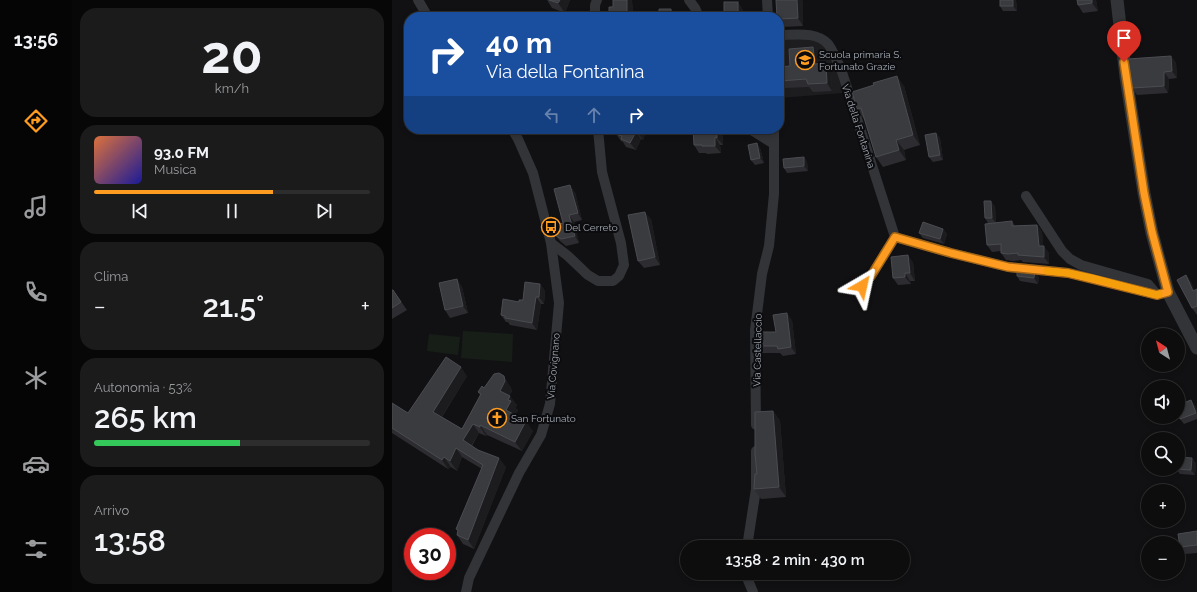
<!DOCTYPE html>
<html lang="it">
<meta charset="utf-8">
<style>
body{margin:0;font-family:Raleway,sans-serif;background:#1b1b1c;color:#f1f3f6;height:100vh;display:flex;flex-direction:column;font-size:15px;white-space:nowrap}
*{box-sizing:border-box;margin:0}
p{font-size:13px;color:#9a9c9e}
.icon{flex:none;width:22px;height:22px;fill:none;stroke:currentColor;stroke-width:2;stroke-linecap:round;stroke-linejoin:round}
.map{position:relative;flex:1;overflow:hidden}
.drawer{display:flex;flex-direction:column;gap:8px;padding:8px;background:#070708;width:320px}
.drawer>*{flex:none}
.guide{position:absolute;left:12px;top:12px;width:380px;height:122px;border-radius:16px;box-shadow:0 2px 6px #0003,0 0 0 1px #2d2d2e;background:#1a4fa0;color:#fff;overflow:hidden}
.needle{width:26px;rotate:324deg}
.fabs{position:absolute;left:749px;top:328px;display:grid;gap:8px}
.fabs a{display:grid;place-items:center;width:44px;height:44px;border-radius:50%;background:#0d0d0e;box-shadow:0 2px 6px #0003,0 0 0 1px #2d2d2e;font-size:20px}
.speed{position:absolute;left:12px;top:528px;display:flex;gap:8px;font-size:20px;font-weight:700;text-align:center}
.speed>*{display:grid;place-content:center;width:52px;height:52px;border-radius:50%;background:#0d0d0e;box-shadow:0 2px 6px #0003,0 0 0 1px #2d2d2e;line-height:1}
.speed .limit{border:6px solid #d22;background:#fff;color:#111}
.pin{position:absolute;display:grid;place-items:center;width:34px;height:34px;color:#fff;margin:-41px -17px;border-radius:50% 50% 50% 0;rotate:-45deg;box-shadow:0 0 4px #0007}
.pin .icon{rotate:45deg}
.me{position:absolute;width:44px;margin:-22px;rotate:36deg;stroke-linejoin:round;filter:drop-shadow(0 0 3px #0008)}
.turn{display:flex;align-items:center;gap:14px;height:84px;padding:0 16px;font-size:18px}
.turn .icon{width:52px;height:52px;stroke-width:2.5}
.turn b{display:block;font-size:28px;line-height:34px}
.lanes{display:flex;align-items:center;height:38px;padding:0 16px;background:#0003;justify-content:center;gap:20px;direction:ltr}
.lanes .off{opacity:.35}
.big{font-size:30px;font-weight:600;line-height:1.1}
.drawer .widget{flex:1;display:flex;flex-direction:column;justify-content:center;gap:6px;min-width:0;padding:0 14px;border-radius:16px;background:#1b1b1c}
.drawer .dial{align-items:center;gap:0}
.dial b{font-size:52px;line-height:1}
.song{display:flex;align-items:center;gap:12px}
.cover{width:48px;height:48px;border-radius:6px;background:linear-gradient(135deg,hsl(20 70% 55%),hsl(240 70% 35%))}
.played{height:4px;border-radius:2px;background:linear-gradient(90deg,#fd9c20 65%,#2d2d2e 65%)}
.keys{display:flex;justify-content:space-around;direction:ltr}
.heat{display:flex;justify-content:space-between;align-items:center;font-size:22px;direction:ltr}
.charge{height:6px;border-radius:3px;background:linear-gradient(90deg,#34c759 53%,#2d2d2e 0)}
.trip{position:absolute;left:288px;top:540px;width:230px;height:40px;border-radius:20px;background:#0d0d0e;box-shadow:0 2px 6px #0003,0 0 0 1px #2d2d2e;font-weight:600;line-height:40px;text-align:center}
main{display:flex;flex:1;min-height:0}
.dock{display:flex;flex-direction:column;width:72px;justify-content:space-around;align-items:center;background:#050506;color:#9a9c9e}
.dock .icon{width:28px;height:28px}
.dock .selected{color:#fd9c20}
.dock b{font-size:18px;color:#f1f3f6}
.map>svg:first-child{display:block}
.built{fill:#1d1d20}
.grass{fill:#171e18}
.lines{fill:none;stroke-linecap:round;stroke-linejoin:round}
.minor{stroke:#323438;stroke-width:10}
.tertiary{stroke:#323438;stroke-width:13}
.wall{fill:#2d2d31}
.shaded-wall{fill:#1c1c1f}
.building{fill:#393b3f;stroke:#4a4c51}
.route-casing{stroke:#a46515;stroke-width:10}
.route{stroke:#fd9c20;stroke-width:7}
.slow{stroke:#f59e0b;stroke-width:7}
.labels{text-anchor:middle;stroke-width:4;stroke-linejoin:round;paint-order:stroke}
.poi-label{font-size:10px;fill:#a2a9b4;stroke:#0c0c0e;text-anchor:start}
.street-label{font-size:10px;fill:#a2a9b4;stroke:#0c0c0e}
</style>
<main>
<nav class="dock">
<b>13:56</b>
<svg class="icon selected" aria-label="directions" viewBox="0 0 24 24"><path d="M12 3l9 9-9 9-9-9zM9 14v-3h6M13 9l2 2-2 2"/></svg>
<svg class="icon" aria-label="music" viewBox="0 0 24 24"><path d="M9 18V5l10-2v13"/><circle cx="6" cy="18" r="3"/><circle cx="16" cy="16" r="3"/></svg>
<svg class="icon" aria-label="phone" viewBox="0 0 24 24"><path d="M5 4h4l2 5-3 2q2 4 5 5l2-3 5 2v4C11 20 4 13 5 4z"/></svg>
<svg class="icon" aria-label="climate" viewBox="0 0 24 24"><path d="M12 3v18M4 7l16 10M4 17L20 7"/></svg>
<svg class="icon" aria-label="car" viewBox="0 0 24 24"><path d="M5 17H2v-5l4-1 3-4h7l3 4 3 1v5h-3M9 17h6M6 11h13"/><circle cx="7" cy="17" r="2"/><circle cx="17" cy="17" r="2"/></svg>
<svg class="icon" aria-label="filters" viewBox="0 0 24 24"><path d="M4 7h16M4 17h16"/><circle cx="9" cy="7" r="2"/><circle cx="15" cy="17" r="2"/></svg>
</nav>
<section class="drawer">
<div class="widget dial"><b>20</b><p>km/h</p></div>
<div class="widget">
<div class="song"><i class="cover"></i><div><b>93.0 FM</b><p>Musica</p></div></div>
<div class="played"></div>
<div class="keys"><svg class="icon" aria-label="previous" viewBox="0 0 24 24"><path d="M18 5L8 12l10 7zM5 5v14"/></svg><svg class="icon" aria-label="pause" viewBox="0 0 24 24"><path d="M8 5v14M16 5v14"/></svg><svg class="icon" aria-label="next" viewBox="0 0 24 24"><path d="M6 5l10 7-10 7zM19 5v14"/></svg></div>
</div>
<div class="widget"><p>Clima</p>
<div class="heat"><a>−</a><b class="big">21.5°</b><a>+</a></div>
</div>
<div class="widget"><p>Autonomia · 53%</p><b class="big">265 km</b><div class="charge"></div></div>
<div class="widget"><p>Arrivo</p><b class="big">13:58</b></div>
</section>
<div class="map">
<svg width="805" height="592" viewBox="0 0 805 592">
<rect width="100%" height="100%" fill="#111113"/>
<path class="built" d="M 415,37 L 427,41 L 436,50 L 444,69 L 451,93 L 387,98 L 387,38 Z"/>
<g class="grass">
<path d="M 71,331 L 121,334 L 120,362 L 69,358 Z"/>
<path d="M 37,334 L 68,337 L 66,355 L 35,351 Z"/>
</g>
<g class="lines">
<g class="minor">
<path d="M 26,0 L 36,17"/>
<path d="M 297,0 L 303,8 L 307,17"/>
<path d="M 375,0 L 376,17"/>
<path d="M 203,17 L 203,5 L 205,0"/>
<path d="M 387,35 C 403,35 424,31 436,44 C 441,50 445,62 449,69 L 503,237 L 479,276 L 470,286"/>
<path d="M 358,129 L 382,144"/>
<path d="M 634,196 L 670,251 L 678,259 L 689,265 L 756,284 L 765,295"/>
<path d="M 503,237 L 559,253 L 616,267 L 677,273 L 700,278 L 765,295 L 776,292"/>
<path d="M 159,243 L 176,256 L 196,275 L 206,281 L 221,281 L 227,276 L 232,265 L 229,243 L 210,172 L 206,129"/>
<path d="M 364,425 L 363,330 L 370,274 L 377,246 L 382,194 L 382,129"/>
<path d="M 355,547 L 364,489 L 364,451"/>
<path d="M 353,573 L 361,592"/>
<path d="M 74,592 L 77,578 L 127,473 L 149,435 L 158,404 L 167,303 L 159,243 L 141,173 L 126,139 L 120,129"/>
</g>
<path class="tertiary" d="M 725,0 L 734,77 L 752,193 L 760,233 L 776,292 L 805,348"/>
</g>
<g class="wall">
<path d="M 155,0 L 178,0 L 173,13 L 160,8 Z"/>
<path d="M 240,0 L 241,17 L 218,17 L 217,16 L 221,7 Z"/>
<path d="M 608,0 L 624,0 L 625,11 L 611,11 L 608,6 Z"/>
<path d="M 704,0 L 706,11 L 691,13 L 686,5 Z"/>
<path d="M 411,1 L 411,26 L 390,27 L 387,23 L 387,17 Z"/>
<path d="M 421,47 L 427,55 L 427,63 L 439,71 L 440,91 L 421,92 L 417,87 L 393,88 L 388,81 L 398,66 Z"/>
<path d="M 779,56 L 784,63 L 785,78 L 777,79 L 776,93 L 745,95 L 740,88 Z"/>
<path d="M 512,86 L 528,145 L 512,150 L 514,160 L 491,167 L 484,157 L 473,119 L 472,119 L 465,109 Z"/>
<path d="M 224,129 L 252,129 L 254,132 L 251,140 L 249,139 L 244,150 L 234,147 L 231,142 L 229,141 L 224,134 Z"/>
<path d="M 330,129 L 331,145 L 328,145 L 329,153 L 315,154 L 314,153 L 307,153 L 302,145 Z"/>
<path d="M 544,133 L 548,138 L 551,160 L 541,162 L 537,157 Z"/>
<path d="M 368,148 L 372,163 L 363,165 L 359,160 Z"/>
<path d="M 412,157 L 415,162 L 416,171 L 395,173 L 392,168 Z"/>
<path d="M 183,192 L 190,220 L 182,222 L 187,243 L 174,246 L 168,241 L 163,235 L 171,223 Z"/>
<path d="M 603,206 L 604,223 L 620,221 L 623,226 L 645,225 L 650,232 L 651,246 L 657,253 L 657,264 L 631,262 L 629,260 L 621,261 L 614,260 L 609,253 L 609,251 L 600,252 L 595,245 L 603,223 L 596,223 L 593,218 Z"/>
<path d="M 259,219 L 268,265 L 252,268 L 246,261 Z"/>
<path d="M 551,229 L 555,234 L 552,244 L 531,238 L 527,233 Z"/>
<path d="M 516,255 L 521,263 L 523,281 L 518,281 L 519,284 L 506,285 L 501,278 Z"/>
<path d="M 794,275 L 799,282 L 802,290 L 805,289 L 805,315 L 800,308 Z"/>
<path d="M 625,276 L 647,277 L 646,284 L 628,281 Z"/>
<path d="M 65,279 L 70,287 L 76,313 L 58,318 L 53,310 Z"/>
<path d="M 148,284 L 153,291 L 152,304 L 149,304 L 145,330 L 118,325 L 116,322 L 114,322 L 109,315 L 127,302 L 131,300 Z"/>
<path d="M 0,290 L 1,290 L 15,310 L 0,319 Z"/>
<path d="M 400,320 L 404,354 L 391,356 L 388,353 L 370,353 L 365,346 Z"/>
<path d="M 75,376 L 50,417 L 70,429 L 88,395 L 86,392 L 92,388 L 118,386 L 120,391 L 117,396 L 125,405 L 123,408 L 126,410 L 123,415 L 141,431 L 130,451 L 95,435 L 94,436 L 87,433 L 80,446 L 114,467 L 82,549 L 71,544 L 65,535 L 66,531 L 64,529 L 90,469 L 70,457 L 65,471 L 59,467 L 56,469 L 0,433 L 0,403 L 16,413 Z"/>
<path d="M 803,405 L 805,410 L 805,419 L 792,424 L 788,419 Z"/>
<path d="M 381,411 L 388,421 L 394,497 L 369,499 L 362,489 L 365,474 Z"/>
<path d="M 804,463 L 803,475 L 788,474 L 784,469 Z"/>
<path d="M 805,531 L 805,553 L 793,554 L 788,547 Z"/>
</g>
<g class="shaded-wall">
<path d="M 168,0 L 178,0 L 173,13 L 166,3 Z"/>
<path d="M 235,0 L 240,0 L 241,17 L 236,17 L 235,16 Z"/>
<path d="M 405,0 L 410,0 L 411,1 L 411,26 L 406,18 Z"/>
<path d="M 621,0 L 624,0 L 625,11 L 621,6 Z"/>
<path d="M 700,0 L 704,0 L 706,11 L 700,3 Z"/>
<path d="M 346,2 L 351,10 L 351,17 L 346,17 Z"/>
<path d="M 279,9 L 284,16 L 279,16 Z"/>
<path d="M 421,47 L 427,55 L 428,71 L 423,64 Z"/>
<path d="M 779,56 L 784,63 L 785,78 L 780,71 Z"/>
<path d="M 434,63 L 439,71 L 440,91 L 435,83 Z"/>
<path d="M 772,72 L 777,79 L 776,93 L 772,86 Z"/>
<path d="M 505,76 L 512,86 L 528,145 L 521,135 Z"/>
<path d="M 247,129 L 252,129 L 254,132 L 251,140 L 245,132 Z"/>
<path d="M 325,129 L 330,129 L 331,145 L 325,138 Z"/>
<path d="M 244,132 L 249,139 L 244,150 L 238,143 Z"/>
<path d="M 544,133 L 548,138 L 551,160 L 548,155 Z"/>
<path d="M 323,137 L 328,145 L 329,153 L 323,146 Z"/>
<path d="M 504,140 L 512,150 L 514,160 L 507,150 Z"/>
<path d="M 365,143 L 368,148 L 372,163 L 368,158 Z"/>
<path d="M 412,157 L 415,162 L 416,171 L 412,166 Z"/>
<path d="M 178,185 L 183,192 L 190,220 L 186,213 Z"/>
<path d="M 599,201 L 603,206 L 604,223 L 600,218 Z"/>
<path d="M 253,212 L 259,219 L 268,265 L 263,257 Z"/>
<path d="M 177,215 L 182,222 L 187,243 L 183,236 Z"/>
<path d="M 645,225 L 650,232 L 652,253 L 647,246 Z"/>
<path d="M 551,229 L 555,234 L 552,244 L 548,239 Z"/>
<path d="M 652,246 L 657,253 L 657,264 L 652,257 Z"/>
<path d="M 516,255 L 521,263 L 523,281 L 518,273 Z"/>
<path d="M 643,271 L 647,277 L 646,284 L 642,278 Z"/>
<path d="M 513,273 L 518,281 L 519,284 L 513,277 Z"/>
<path d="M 794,275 L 799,282 L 805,295 L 801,291 Z"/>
<path d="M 65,279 L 70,287 L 76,313 L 71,306 Z"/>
<path d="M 148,284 L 153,291 L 152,304 L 147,297 Z"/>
<path d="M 144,297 L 149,304 L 145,330 L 140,323 Z"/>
<path d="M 395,313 L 400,320 L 404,354 L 399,347 Z"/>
<path d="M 69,367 L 75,376 L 47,421 L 41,412 Z"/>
<path d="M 112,376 L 118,386 L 120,391 L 115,401 L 108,391 Z"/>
<path d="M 118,396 L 125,405 L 123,408 L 126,410 L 121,420 L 114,410 L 116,400 Z"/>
<path d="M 799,400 L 803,405 L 805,410 L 805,414 Z"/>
<path d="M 381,411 L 388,421 L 394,497 L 387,487 Z"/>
<path d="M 134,421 L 141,431 L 130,451 L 123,442 Z"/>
<path d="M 81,424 L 87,433 L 77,449 L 71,440 Z"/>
<path d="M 88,425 L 95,435 L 94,436 L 88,427 Z"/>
<path d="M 64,448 L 70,457 L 65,471 L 58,461 Z"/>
<path d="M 52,457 L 59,467 L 56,469 L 50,460 Z"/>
<path d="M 107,458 L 114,467 L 82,549 L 76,540 Z"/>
<path d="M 800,458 L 804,463 L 803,475 L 799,470 Z"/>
</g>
<g class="building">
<path d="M 157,0 L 168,0 L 166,3 Z"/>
<path d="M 221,0 L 235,0 L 235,16 L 217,16 L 217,7 L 221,7 Z"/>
<path d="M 384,0 L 405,0 L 406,18 L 387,19 L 387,17 L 385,17 Z"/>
<rect x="608" y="0" width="13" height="6"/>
<path d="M 685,0 L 700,0 L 700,3 L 686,5 Z"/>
<rect x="332" y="2" width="14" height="15"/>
<path d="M 267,9 L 279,9 L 279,16 L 284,16 L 284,17 L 267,17 Z"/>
<path d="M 421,47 L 423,64 L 434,63 L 435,83 L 416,84 L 414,79 L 388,81 L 387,67 L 398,66 L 397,49 Z"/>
<path d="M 779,56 L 780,71 L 772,72 L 772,86 L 740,88 L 736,59 Z"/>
<path d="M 505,76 L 521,135 L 504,140 L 507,150 L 484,157 L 469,108 L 465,109 L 460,92 L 482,85 L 481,83 Z"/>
<path d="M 224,129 L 247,129 L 245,132 L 244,132 L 238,143 L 229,139 L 230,136 L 224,134 Z"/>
<path d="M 301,129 L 325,129 L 325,138 L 323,137 L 323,146 L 310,146 L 310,145 L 302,145 Z"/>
<path d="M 544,133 L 548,155 L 537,157 L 533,135 Z"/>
<path d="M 365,143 L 368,158 L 359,160 L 356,145 Z"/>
<path d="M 412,157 L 412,166 L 392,168 L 391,159 Z"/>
<path d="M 178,185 L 186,213 L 177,215 L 183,236 L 169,239 L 163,235 L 161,226 L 171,223 L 162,189 Z"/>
<path d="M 592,201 L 599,201 L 600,218 L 593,218 Z"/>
<path d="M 253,212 L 263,257 L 246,261 L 236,215 Z"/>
<path d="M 620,221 L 620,226 L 645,225 L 647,246 L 652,246 L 652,257 L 626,255 L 626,253 L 616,254 L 609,253 L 609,244 L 595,245 L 593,224 Z"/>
<path d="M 531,222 L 551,229 L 548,239 L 527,233 Z"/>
<path d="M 516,255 L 518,273 L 513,273 L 513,277 L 501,278 L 499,257 Z"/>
<path d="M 625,270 L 643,271 L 642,278 L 625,276 Z"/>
<path d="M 794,275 L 801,291 L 805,289 L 805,306 L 800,308 L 785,280 Z"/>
<path d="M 65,279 L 71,306 L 53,310 L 47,283 Z"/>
<path d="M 133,282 L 148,284 L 147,297 L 144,297 L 140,323 L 113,318 L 113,316 L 109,315 L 111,299 L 127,302 L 127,300 L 131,300 Z"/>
<path d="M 0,290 L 1,290 L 9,302 L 0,308 Z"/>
<path d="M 395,313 L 399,347 L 386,349 L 385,346 L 365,346 L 365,332 L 384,332 L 381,315 Z"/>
<path d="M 54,357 L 69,367 L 41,412 L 70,429 L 89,394 L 86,392 L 90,386 L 92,388 L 102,374 L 107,373 L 112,376 L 113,381 L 108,391 L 118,396 L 116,400 L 119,401 L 114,410 L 134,421 L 123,442 L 88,425 L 88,427 L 81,424 L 71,440 L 86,450 L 107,458 L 76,540 L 65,535 L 66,530 L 64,529 L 91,465 L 64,448 L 58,461 L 52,457 L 50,460 L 0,428 L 0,403 L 16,413 Z"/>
<path d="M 799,400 L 804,413 L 788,419 L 786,413 L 786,405 Z"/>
<path d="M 381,411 L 387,487 L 362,489 L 363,474 L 365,474 L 363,454 L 363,412 Z"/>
<path d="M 786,457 L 800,458 L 799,470 L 785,469 L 786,469 Z"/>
<path d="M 805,531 L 805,545 L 788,547 L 786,534 Z"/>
</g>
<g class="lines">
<g class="route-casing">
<path id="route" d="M 470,286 L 479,276 L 503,237 L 559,253 L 616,267 L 676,273 L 765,295 L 776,292 L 760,232 L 752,193 L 732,62"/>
</g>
<use href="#route" class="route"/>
<path class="slow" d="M 655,271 L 676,273 L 700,278 L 765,295 L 767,294"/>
</g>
<defs>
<g id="school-ring" transform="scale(1)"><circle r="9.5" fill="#0c0c0e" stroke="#fd9c20" stroke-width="1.5"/><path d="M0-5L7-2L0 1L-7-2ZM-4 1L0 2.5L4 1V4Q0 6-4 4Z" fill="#fd9c20"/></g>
<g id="bus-ring" transform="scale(1)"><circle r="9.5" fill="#0c0c0e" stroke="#fd9c20" stroke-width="1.5"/><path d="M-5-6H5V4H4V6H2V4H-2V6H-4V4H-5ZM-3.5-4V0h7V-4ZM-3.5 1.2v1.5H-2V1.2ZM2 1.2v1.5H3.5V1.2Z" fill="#fd9c20"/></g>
<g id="church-ring" transform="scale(1)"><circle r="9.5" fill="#0c0c0e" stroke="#fd9c20" stroke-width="1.5"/><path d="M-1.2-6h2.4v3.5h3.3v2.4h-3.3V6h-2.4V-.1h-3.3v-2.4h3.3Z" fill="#fd9c20"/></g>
</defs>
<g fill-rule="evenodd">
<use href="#school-ring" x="413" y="60"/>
<use href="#bus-ring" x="159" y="227"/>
<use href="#church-ring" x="105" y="418"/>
</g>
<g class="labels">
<g class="poi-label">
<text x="427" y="58">Scuola primaria S.<tspan x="427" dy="12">Fortunato Grazie</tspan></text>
<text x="173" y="231">Del Cerreto</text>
<text x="119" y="422">San Fortunato</text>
</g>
<g class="street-label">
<text transform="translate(467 126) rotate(72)" y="4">Via della Fontanina</text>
<text transform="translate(365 350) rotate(-89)" y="4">Via Castellaccio</text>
<text transform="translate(161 366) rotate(-85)" y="4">Via Covignano</text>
</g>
</g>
</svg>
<div class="fabs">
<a><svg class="needle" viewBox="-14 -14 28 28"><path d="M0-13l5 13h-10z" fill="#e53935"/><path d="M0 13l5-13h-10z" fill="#9a9c9e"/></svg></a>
<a><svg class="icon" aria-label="sound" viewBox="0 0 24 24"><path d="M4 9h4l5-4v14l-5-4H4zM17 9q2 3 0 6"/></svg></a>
<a><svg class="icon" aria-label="search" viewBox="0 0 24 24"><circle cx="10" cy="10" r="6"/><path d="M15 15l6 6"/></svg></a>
<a>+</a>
<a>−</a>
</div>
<div class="speed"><div class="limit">30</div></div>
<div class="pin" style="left:732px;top:62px;background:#d93025"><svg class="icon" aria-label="arrive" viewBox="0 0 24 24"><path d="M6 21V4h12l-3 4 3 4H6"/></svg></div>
<svg class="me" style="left:470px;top:286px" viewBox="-20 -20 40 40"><path d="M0-17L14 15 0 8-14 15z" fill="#fd9c20" stroke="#fff" stroke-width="4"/></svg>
<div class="trip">13:58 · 2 min · 430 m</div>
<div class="guide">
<div class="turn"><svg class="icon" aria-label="right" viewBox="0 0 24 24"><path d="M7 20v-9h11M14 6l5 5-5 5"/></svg><div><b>40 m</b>Via della Fontanina</div></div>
<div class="lanes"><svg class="icon off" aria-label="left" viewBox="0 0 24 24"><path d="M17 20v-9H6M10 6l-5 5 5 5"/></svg><svg class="icon off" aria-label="ahead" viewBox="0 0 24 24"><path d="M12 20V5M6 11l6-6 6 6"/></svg><svg class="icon" aria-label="right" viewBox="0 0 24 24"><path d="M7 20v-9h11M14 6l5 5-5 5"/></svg></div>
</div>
</div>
</main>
